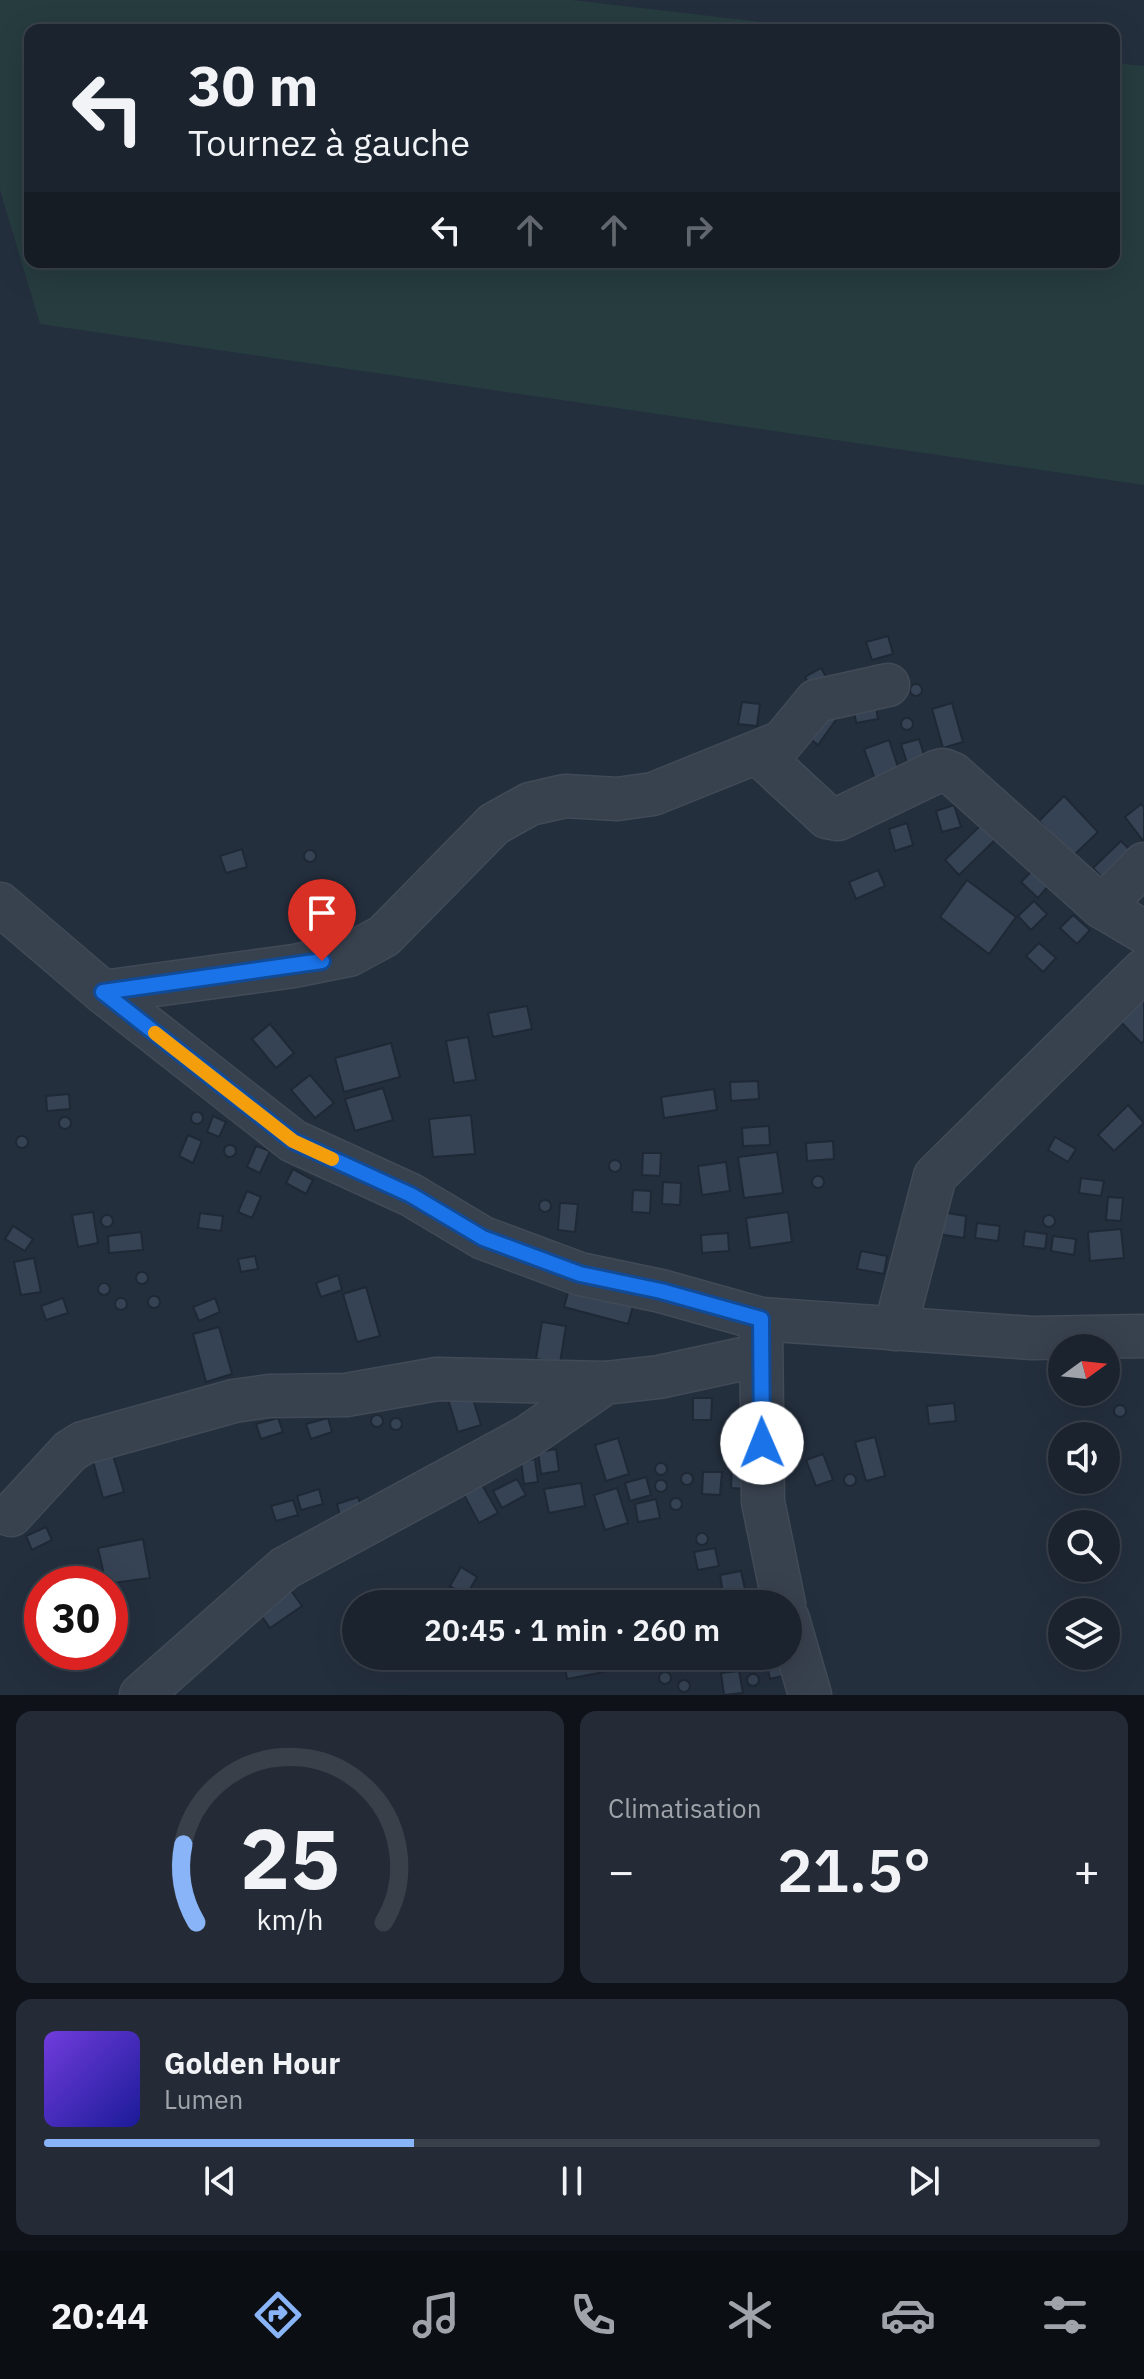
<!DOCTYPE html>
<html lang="fr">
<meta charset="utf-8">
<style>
body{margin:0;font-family:"IBM Plex Sans",sans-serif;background:#242b36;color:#f1f3f6;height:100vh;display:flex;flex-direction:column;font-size:30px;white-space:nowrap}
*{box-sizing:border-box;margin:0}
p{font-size:26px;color:#a0a4aa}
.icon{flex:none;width:44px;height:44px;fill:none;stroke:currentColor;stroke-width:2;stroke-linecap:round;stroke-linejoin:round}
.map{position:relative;height:1695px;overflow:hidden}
.drawer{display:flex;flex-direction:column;gap:16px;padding:16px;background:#0f1319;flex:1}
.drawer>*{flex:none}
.top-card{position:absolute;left:24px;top:24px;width:1096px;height:244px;border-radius:16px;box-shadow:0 8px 32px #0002,0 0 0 2px #39404a;background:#1b232e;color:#f1f3f6;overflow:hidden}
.needle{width:52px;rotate:75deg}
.tools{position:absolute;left:1048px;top:1334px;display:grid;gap:16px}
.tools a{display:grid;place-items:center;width:72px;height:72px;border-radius:50%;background:#1b232e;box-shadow:0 8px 32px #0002,0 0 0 2px #39404a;font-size:40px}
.speed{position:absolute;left:24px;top:1566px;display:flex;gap:16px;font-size:40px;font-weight:700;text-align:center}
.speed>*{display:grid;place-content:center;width:104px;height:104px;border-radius:50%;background:#1b232e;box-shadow:0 8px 32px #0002,0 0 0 2px #39404a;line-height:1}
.speed .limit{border:12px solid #d22;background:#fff;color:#111}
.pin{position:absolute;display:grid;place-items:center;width:68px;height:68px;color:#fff;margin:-82px -34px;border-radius:50% 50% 50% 0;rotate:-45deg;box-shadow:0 0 8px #0007}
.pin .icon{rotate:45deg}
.me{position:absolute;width:88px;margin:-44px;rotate:359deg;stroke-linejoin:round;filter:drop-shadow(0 0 6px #0008)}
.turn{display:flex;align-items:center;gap:28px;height:168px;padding:0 32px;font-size:36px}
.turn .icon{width:104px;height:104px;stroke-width:2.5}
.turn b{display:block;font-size:56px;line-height:68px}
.lanes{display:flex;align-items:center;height:76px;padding:0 32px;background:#0003;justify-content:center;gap:40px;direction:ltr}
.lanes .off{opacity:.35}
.big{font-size:60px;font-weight:600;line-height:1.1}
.drawer .widget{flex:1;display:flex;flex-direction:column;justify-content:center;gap:12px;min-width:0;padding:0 28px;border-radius:16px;background:#242b36}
.drawer .dial{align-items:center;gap:0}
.dial svg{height:208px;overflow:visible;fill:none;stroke:#39404a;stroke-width:7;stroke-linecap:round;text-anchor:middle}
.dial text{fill:#f1f3f6;stroke:none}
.song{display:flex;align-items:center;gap:24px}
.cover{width:96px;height:96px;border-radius:12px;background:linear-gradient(135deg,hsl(260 70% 55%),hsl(240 70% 35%))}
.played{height:8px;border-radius:4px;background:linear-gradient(90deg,#8ab4f8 35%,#39404a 35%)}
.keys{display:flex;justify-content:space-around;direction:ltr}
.heat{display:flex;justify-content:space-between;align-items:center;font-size:44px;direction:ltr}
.drawer .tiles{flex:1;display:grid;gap:16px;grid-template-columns:1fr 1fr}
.widget:last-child{grid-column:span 2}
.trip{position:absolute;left:342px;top:1590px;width:460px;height:80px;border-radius:40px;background:#1b232e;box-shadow:0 8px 32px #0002,0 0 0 2px #39404a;font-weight:600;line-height:80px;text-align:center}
.tabs{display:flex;height:128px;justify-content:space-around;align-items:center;background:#0b0e12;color:#a0a4aa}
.tabs .icon{width:56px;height:56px}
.tabs .current{color:#8ab4f8}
.tabs b{font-size:36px;color:#f1f3f6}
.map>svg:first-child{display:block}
.green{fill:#263c3f}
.building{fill:#364354;stroke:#1f2835;stroke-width:2}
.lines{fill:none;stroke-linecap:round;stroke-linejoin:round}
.minor-casing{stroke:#414a57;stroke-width:45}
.minor{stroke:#38414e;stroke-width:42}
.route-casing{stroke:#114b97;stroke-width:20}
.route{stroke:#1a73e8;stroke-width:14}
.slow{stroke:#f59e0b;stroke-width:14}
</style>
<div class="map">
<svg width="1144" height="1695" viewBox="0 0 1144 1695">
<rect width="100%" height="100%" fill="#242f3e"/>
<path class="green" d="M 0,0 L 572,0 L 830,30 L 30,30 L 30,262 L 1114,262 L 1114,63 L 1144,66 L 1144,485 L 40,324 L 0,190 Z"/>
<g class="building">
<path d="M 888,636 L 893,654 L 872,660 L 866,642 Z"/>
<path d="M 821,668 L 832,687 L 816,696 L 805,677 Z"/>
<circle cx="916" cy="690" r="6"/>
<path d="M 875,701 L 878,719 L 856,723 L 853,704 Z"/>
<path d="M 742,702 L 760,704 L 757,726 L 738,724 Z"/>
<path d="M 952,703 L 963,742 L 943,748 L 932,709 Z"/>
<path d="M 824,706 L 838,717 L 818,745 L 803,733 Z"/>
<circle cx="907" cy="724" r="6"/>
<path d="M 919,739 L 926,761 L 908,766 L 901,744 Z"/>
<path d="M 889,740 L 899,770 L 875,779 L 864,749 Z"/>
<path d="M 1064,796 L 1098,832 L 1073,856 L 1039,821 Z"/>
<path d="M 1141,804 L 1144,807 L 1144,842 L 1125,817 Z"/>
<path d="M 954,805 L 961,827 L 942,832 L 936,811 Z"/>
<path d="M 985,821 L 999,836 L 959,875 L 945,860 Z"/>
<path d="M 907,823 L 913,845 L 895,851 L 889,829 Z"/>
<path d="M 1121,841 L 1136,856 L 1108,884 L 1093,868 Z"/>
<path d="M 242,849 L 247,867 L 226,873 L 220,856 Z"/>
<circle cx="310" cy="856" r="6"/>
<path d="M 1034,869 L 1050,884 L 1038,898 L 1021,882 Z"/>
<path d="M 878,870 L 885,886 L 856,899 L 849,882 Z"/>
<path d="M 967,880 L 1016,917 L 989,954 L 940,917 Z"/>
<path d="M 1034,901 L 1047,914 L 1031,930 L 1018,916 Z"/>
<path d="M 1073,915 L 1090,930 L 1077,944 L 1060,928 Z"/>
<path d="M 1039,943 L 1056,958 L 1043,972 L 1026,956 Z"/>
<path d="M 1144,995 L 1144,1041 L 1141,1043 L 1119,1020 Z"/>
<path d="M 527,1006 L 532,1029 L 493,1037 L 488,1013 Z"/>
<path d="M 270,1024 L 294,1053 L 276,1068 L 252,1039 Z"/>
<path d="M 468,1037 L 476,1080 L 454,1083 L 446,1041 Z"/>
<path d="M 391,1043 L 400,1077 L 344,1092 L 335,1058 Z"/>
<path d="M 310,1075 L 334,1103 L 315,1118 L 291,1090 Z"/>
<path d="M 758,1081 L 759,1099 L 731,1101 L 730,1082 Z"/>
<path d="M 383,1088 L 393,1120 L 355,1131 L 345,1099 Z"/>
<path d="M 714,1089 L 717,1110 L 664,1118 L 661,1097 Z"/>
<path d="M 69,1094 L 70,1109 L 47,1111 L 46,1096 Z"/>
<path d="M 1128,1105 L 1144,1123 L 1114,1151 L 1098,1135 Z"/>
<circle cx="197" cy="1118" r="6"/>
<path d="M 471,1115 L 475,1154 L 433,1157 L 429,1119 Z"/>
<path d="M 213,1116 L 226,1122 L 219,1137 L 207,1132 Z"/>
<circle cx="65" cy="1123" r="6"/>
<path d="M 769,1126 L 770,1145 L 743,1146 L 742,1128 Z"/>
<path d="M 188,1135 L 202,1141 L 193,1163 L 179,1156 Z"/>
<circle cx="22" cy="1142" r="6"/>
<path d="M 1055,1137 L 1076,1149 L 1068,1162 L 1048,1150 Z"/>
<path d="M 833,1141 L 834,1159 L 807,1161 L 806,1143 Z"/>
<circle cx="230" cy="1151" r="6"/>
<path d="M 256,1146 L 270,1151 L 260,1173 L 247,1167 Z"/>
<path d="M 777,1152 L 783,1193 L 744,1198 L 738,1157 Z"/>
<path d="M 643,1153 L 661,1153 L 660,1176 L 642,1175 Z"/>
<circle cx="615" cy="1166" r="6"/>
<path d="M 726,1162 L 730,1191 L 702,1195 L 698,1166 Z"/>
<path d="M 293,1169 L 313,1180 L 306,1194 L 286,1183 Z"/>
<circle cx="818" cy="1182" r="6"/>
<path d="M 1081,1178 L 1104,1181 L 1101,1196 L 1079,1193 Z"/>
<path d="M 663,1182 L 681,1183 L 680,1205 L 662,1204 Z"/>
<path d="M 633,1190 L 651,1191 L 650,1213 L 632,1212 Z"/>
<path d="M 247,1191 L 261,1197 L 252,1218 L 238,1212 Z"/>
<path d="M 1108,1197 L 1123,1198 L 1121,1221 L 1106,1220 Z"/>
<circle cx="545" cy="1206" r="6"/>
<path d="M 560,1203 L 578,1204 L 575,1232 L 558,1230 Z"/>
<path d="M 935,1211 L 966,1216 L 964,1238 L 932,1233 Z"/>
<path d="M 93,1212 L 98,1243 L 78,1247 L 72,1215 Z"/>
<path d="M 788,1212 L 792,1242 L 750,1248 L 746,1218 Z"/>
<path d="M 200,1213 L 223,1216 L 221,1231 L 198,1228 Z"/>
<circle cx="1049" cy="1221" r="6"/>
<circle cx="107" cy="1221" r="6"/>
<path d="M 977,1223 L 1000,1226 L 998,1241 L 975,1238 Z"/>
<path d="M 13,1226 L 33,1239 L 25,1251 L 5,1239 Z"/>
<path d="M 1121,1229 L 1124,1258 L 1090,1261 L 1088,1232 Z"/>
<path d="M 1025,1231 L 1047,1234 L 1045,1249 L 1023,1246 Z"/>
<path d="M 141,1232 L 143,1250 L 109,1253 L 108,1236 Z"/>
<path d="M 728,1233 L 729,1251 L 702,1253 L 701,1235 Z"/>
<path d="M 1053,1236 L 1076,1239 L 1074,1255 L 1051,1251 Z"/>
<path d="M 861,1251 L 887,1256 L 884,1274 L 857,1269 Z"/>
<path d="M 255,1256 L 258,1269 L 241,1272 L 238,1259 Z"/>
<path d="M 34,1258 L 41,1292 L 21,1295 L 14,1262 Z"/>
<circle cx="142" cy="1278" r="6"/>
<path d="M 338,1275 L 342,1290 L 321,1297 L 316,1283 Z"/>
<path d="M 571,1282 L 635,1299 L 628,1324 L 564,1307 Z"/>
<circle cx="104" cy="1289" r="6"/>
<path d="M 366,1287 L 380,1336 L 357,1342 L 343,1294 Z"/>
<circle cx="154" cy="1302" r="6"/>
<path d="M 63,1298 L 68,1313 L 46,1320 L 41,1306 Z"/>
<path d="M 215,1298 L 220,1312 L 199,1321 L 193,1307 Z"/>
<circle cx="121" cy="1304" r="6"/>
<path d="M 542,1322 L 566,1326 L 560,1363 L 536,1359 Z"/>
<path d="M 219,1327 L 232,1374 L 206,1382 L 193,1334 Z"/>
<path d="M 470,1389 L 481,1425 L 458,1432 L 447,1396 Z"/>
<path d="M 693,1398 L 712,1398 L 711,1420 L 693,1420 Z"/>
<path d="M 954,1403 L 956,1421 L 929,1424 L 927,1406 Z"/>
<circle cx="1120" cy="1411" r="6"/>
<circle cx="377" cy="1421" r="6"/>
<path d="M 278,1418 L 283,1432 L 261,1439 L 256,1424 Z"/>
<path d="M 328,1418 L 332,1432 L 311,1439 L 306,1424 Z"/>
<circle cx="396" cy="1424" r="6"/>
<path d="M 729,1434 L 748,1435 L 747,1457 L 728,1456 Z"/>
<path d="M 875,1437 L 885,1476 L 866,1481 L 855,1442 Z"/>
<path d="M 618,1438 L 629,1474 L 606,1481 L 595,1445 Z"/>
<path d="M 556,1449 L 559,1471 L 541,1474 L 538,1452 Z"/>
<path d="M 823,1454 L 833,1480 L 816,1486 L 806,1460 Z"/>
<path d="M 113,1455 L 124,1492 L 103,1498 L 93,1461 Z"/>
<path d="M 535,1459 L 538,1482 L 524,1484 L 521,1462 Z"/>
<circle cx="661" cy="1469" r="6"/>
<path d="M 732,1466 L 750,1467 L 749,1489 L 731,1488 Z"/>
<path d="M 703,1472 L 722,1472 L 720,1495 L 702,1494 Z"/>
<circle cx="687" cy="1479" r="6"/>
<circle cx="850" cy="1480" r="6"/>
<path d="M 646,1477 L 651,1495 L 630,1501 L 625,1483 Z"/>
<path d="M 517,1479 L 526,1495 L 502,1508 L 493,1491 Z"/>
<circle cx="661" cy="1486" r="6"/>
<path d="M 481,1483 L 498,1513 L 479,1523 L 463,1493 Z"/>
<path d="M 581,1483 L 585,1506 L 549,1513 L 544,1489 Z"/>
<path d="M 617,1488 L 628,1523 L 605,1530 L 594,1495 Z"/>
<path d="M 319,1489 L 323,1504 L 301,1510 L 297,1496 Z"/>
<path d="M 358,1497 L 363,1512 L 341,1519 L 337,1504 Z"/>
<circle cx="676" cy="1504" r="6"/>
<path d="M 656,1499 L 660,1518 L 638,1522 L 635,1504 Z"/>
<path d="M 293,1500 L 298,1515 L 276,1521 L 271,1506 Z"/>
<path d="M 46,1527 L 52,1540 L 32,1550 L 26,1536 Z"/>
<circle cx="702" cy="1539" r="6"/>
<path d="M 143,1539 L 150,1578 L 106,1584 L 98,1548 Z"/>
<path d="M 715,1548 L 719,1566 L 698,1570 L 694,1552 Z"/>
<path d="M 461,1567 L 477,1577 L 466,1596 L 450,1586 Z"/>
<path d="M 741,1571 L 745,1589 L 723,1593 L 720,1575 Z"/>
<path d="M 290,1589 L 302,1606 L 270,1628 L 258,1611 Z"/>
<path d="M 711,1589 L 714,1604 L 692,1604 L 690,1593 Z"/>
<path d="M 487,1592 L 503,1600 L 501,1604 L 481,1604 Z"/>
<path d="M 508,1656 L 531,1656 L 528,1664 Z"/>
<path d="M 563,1656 L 601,1656 L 604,1672 L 567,1679 Z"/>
<path d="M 788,1656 L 791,1674 L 770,1679 L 766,1661 Z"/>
<path d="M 739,1671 L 743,1693 L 724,1695 L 721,1673 Z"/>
<circle cx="665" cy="1678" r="6"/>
<circle cx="753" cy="1680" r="6"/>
<circle cx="684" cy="1686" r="6"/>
</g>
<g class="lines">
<g class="minor-casing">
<g id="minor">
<path d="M 758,753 L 827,817 L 838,819 L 936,772 L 943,770 L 953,774 L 1102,907 L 1144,932"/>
<path d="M 0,904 L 103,992 L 293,1141 L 411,1195 L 483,1238 L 580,1274 L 661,1291 L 761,1319 L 1032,1338 L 1144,1336"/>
<path d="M 1102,907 L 1144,864"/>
<path d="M 103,992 L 294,966 L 349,955 L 384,936 L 494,824 L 530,804 L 565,796 L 617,799 L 653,794 L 782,742 L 816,701 L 888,685"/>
<path d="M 761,1328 L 763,1502 L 784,1604"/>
<path d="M 895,1329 L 935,1176 L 1144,970"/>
<path d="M 11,1515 L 70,1451 L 83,1443 L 234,1401 L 269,1396 L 346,1395 L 437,1379 L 605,1383"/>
<path d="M 788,1619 L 810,1695"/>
<path d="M 141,1695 L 285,1568 L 527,1437 L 605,1383 L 659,1377 L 761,1355"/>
</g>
</g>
<use href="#minor" class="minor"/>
</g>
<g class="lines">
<g class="route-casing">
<path id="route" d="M 322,961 L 103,992 L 293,1141 L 411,1195 L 483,1238 L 580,1274 L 661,1291 L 761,1319 L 762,1443"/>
</g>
<use href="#route" class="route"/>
<path class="slow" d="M 155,1033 L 293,1141 L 332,1159"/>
</g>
</svg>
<div class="tools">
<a><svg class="needle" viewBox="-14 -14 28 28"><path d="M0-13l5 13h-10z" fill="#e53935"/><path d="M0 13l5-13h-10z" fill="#a0a4aa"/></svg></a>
<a><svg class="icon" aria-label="sound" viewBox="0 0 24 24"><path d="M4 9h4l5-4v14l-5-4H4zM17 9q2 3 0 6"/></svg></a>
<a><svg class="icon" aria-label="search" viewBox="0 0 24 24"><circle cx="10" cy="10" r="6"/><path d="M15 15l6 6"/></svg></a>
<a><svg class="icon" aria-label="layers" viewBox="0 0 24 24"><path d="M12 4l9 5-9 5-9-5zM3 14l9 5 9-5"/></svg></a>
</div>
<div class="speed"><div class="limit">30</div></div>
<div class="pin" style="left:322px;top:961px;background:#d93025"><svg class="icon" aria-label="arrive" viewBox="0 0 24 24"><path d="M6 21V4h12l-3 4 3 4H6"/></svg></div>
<svg class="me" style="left:762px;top:1443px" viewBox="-20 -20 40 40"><circle r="19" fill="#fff"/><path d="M0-13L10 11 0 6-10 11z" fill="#1a73e8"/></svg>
<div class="trip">20:45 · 1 min · 260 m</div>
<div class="top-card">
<div class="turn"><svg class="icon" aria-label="left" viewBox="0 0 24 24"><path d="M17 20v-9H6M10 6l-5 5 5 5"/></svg><div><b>30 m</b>Tournez à gauche</div></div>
<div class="lanes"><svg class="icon" aria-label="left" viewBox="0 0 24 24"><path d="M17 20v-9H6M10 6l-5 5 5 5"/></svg><svg class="icon off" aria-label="ahead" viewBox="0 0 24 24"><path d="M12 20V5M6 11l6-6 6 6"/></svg><svg class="icon off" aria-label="ahead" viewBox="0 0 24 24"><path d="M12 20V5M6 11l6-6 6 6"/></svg><svg class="icon off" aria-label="right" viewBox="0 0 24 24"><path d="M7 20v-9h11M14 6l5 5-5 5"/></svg></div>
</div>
</div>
<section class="drawer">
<div class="tiles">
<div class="widget dial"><svg viewBox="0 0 100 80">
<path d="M14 69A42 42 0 1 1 86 69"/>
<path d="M14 69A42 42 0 0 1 9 39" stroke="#8ab4f8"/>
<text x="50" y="56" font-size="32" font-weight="700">25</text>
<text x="50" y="72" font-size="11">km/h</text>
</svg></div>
<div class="widget"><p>Climatisation</p>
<div class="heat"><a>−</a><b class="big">21.5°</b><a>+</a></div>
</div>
<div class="widget">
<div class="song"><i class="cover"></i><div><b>Golden Hour</b><p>Lumen</p></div></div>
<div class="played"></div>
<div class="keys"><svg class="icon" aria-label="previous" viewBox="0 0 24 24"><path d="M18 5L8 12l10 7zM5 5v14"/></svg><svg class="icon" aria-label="pause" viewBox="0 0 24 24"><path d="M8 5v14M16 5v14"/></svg><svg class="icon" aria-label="next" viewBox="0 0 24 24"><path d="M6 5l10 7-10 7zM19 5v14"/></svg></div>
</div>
</div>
</section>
<nav class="tabs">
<b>20:44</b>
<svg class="icon current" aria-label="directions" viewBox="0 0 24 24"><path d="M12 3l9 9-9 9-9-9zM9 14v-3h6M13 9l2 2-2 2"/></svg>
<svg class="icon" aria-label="music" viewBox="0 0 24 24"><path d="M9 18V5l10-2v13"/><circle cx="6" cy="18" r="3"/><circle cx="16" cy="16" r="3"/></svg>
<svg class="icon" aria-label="phone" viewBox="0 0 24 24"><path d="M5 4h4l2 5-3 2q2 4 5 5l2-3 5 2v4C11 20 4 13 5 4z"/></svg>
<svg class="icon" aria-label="climate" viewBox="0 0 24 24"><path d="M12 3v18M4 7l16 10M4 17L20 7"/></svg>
<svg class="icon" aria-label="car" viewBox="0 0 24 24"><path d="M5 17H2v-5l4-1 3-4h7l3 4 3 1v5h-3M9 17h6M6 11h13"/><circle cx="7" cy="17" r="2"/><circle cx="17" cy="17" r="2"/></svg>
<svg class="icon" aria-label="filters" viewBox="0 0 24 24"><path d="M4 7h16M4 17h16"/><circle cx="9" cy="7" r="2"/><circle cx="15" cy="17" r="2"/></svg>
</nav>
